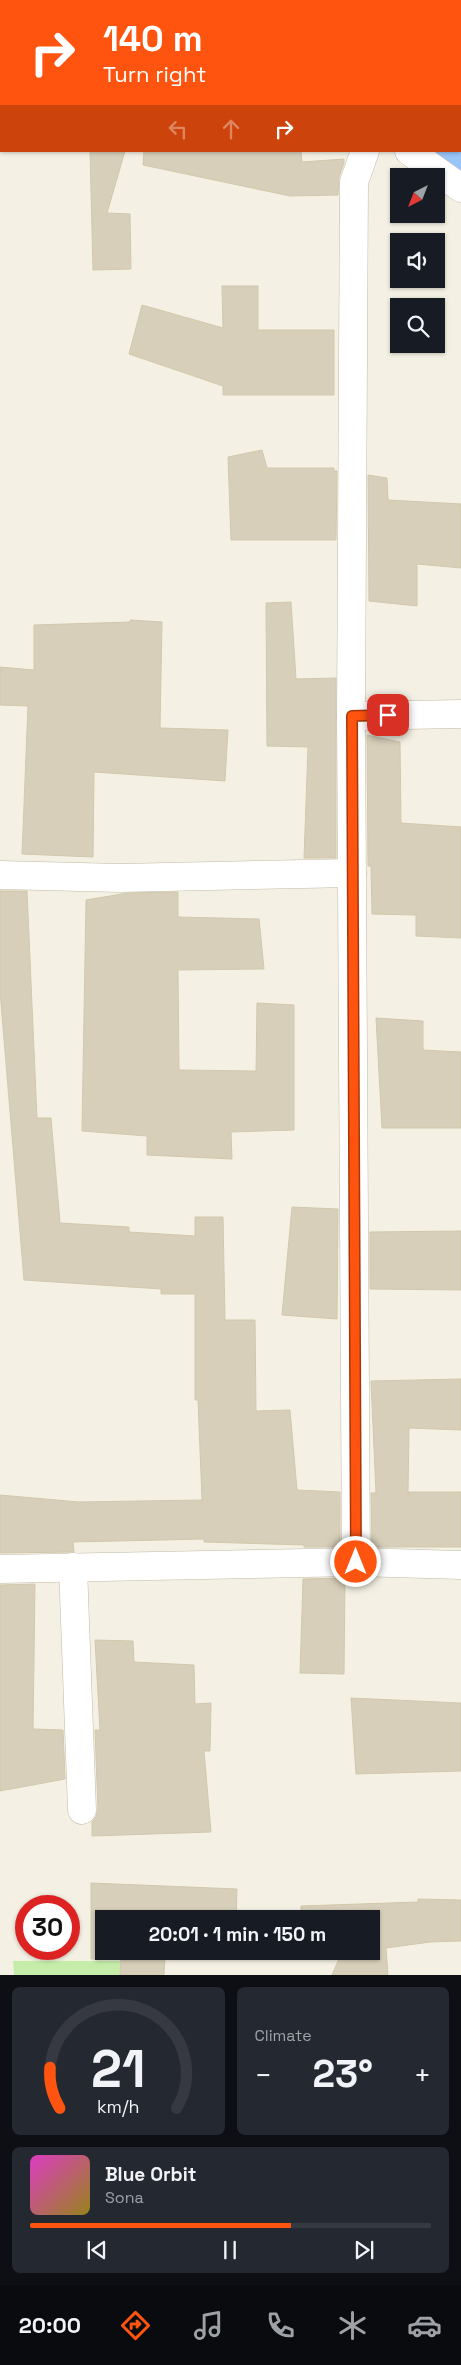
<!DOCTYPE html>
<meta charset="utf-8">
<style>
body{margin:0;font-family:"Space Grotesk",sans-serif;background:#242831;color:#f1f3f6;height:100vh;display:flex;flex-direction:column;font-size:19px;white-space:nowrap}
*{box-sizing:border-box;margin:0}
p{font-size:16px;color:#9ea1a6}
.icon{flex:none;width:28px;height:28px;fill:none;stroke:currentColor;stroke-width:2;stroke-linecap:round;stroke-linejoin:round}
.map{position:relative;height:1975px;overflow:hidden}
.side{display:flex;flex-direction:column;gap:12px;padding:12px;background:#0d0f14;flex:1}
.side>*{flex:none}
.guide{position:absolute;left:0px;top:0px;width:461px;height:152px;box-shadow:0 1px 4px #0004;background:#ff5410;color:#fff;overflow:hidden}
.needle{width:32px;rotate:222deg}
.tools{position:absolute;left:390px;top:168px;display:grid;gap:10px}
.tools a{display:grid;place-items:center;width:55px;height:55px;border-radius:0px;background:#171b24;box-shadow:0 1px 4px #0004;font-size:25px}
.speed{position:absolute;left:15px;top:1895px;display:flex;gap:10px;font-size:25px;font-weight:700;text-align:center}
.speed>*{display:grid;place-content:center;width:65px;height:65px;border-radius:50%;background:#171b24;box-shadow:0 1px 4px #0004;line-height:1}
.speed .limit{border:8px solid #d22;background:#fff;color:#111}
.pin{position:absolute;display:grid;place-items:center;width:42px;height:42px;color:#fff;margin:-21px;border-radius:10px;box-shadow:0 2px 8px #0006}
.me{position:absolute;width:55px;margin:-28px;rotate:0deg;stroke-linejoin:round;filter:drop-shadow(0 0 4px #0008)}
.turn{display:flex;align-items:center;gap:18px;height:105px;padding:0 20px;font-size:22px}
.turn .icon{width:65px;height:65px;stroke-width:2.5}
.turn b{display:block;font-size:35px;line-height:42px}
.lanes{display:flex;align-items:center;height:48px;padding:0 20px;background:#0003;justify-content:center;gap:25px;direction:ltr}
.lanes .off{opacity:.35}
.big{font-size:38px;font-weight:700;line-height:1.1}
.side .card{flex:1;display:flex;flex-direction:column;justify-content:center;gap:8px;min-width:0;padding:0 18px;border-radius:8px;background:#242831}
.side .dial{align-items:center;gap:0}
.dial svg{height:130px;overflow:visible;fill:none;stroke:#363941;stroke-width:7;stroke-linecap:round;text-anchor:middle}
.dial text{fill:#f1f3f6;stroke:none}
.song{display:flex;align-items:center;gap:15px}
.cover{width:60px;height:60px;border-radius:8px;background:linear-gradient(135deg,hsl(310 70% 55%),hsl(50 70% 35%))}
.played{height:5px;border-radius:2px;background:linear-gradient(90deg,#ff5410 65%,#363941 65%)}
.keys{display:flex;justify-content:space-around;direction:ltr}
.heat{display:flex;justify-content:space-between;align-items:center;font-size:28px;direction:ltr}
.side .tiles{flex:1;display:grid;gap:12px;grid-template-columns:1fr 1fr}
.card:last-child{grid-column:span 2}
.trip{position:absolute;left:95px;top:1910px;width:285px;height:50px;border-radius:0px;background:#171b24;box-shadow:0 1px 4px #0004;font-weight:700;line-height:50px;text-align:center}
.dock{display:flex;height:80px;justify-content:space-around;align-items:center;background:#090b0e;color:#9ea1a6}
.dock .icon{width:35px;height:35px}
.dock .selected{color:#ff5410}
.dock b{font-size:22px;color:#f1f3f6}
.map>svg:first-child{display:block}
.green{fill:#c5eda9}
.lines{fill:none;stroke-linecap:round;stroke-linejoin:round}
.river{stroke:#9ac5f7;stroke-width:70}
.building{fill:#d7cfb9;stroke:#d2c8ab}
.minor-casing{stroke:#c0bba6;stroke-width:29}
.minor{stroke:#fff;stroke-width:28}
.route-casing{stroke:#a6370a;stroke-width:12}
.route{stroke:#ff5410;stroke-width:9}
</style>
<div class="map">
<svg width="461" height="1975" viewBox="0 0 461 1975">
<rect width="100%" height="100%" fill="#f4f1e4"/>
<path class="green" d="M 13,1961 L 123,1961 L 125,1975 L 14,1975 Z"/>
<g class="lines">
<g class="river">
<path d="M 239,0 L 241,1"/>
<path d="M 449,151 L 461,160"/>
</g>
</g>
<g class="building">
<path d="M 90,151 L 125,151 L 107,213 L 130,214 L 131,269 L 93,270 Z"/>
<path d="M 144,151 L 301,151 L 302,162 L 344,159 L 344,163 L 339,177 L 338,195 L 290,196 L 143,165 Z"/>
<path d="M 222,286 L 258,286 L 258,330 L 334,330 L 334,395 L 223,395 L 223,386 L 129,354 L 142,305 L 223,328 Z"/>
<path d="M 262,450 L 267,468 L 334,468 L 334,471 L 337,471 L 336,540 L 231,540 L 228,457 Z"/>
<path d="M 368,475 L 387,478 L 388,500 L 461,504 L 461,568 L 417,564 L 417,606 L 369,601 Z"/>
<path d="M 291,602 L 296,679 L 336,678 L 336,858 L 304,858 L 308,747 L 267,746 L 266,603 Z"/>
<path d="M 130,620 L 162,622 L 160,728 L 228,730 L 225,781 L 94,772 L 93,857 L 22,854 L 28,706 L 0,705 L 0,667 L 34,670 L 34,625 L 130,622 Z"/>
<path d="M 367,735 L 400,742 L 401,823 L 461,827 L 461,938 L 416,936 L 416,915 L 372,914 L 371,866 L 368,866 Z"/>
<path d="M 0,891 L 27,891 L 37,1118 L 51,1118 L 60,1223 L 129,1227 L 129,1232 L 195,1236 L 195,1217 L 223,1217 L 225,1320 L 255,1320 L 256,1411 L 290,1410 L 297,1490 L 340,1492 L 340,1547 L 304,1547 L 304,1545 L 204,1542 L 204,1539 L 73,1542 L 74,1552 L 0,1553 L 0,1495 L 79,1502 L 202,1500 L 198,1400 L 195,1400 L 195,1294 L 161,1294 L 161,1289 L 24,1280 L 0,991 Z"/>
<path d="M 178,892 L 178,917 L 259,919 L 264,969 L 178,970 L 179,1070 L 256,1071 L 257,1003 L 294,1005 L 294,1130 L 231,1132 L 232,1159 L 147,1155 L 147,1136 L 82,1131 L 86,900 L 128,893 Z"/>
<path d="M 376,1018 L 423,1021 L 423,1050 L 461,1052 L 461,1128 L 382,1128 Z"/>
<path d="M 292,1207 L 338,1209 L 337,1319 L 282,1315 Z"/>
<path d="M 461,1231 L 461,1290 L 370,1289 L 370,1232 Z"/>
<path d="M 461,1379 L 461,1430 L 409,1428 L 408,1492 L 461,1492 L 461,1547 L 372,1547 L 371,1493 L 376,1493 L 371,1381 Z"/>
<path d="M 345,1578 L 344,1674 L 300,1673 L 303,1579 Z"/>
<path d="M 35,1584 L 33,1729 L 63,1730 L 65,1779 L 0,1791 L 0,1585 Z"/>
<path d="M 95,1640 L 133,1641 L 134,1662 L 194,1665 L 195,1704 L 211,1703 L 210,1751 L 204,1751 L 211,1832 L 92,1836 L 92,1822 L 96,1817 L 98,1809 L 95,1730 L 100,1730 Z"/>
<path d="M 351,1698 L 461,1703 L 461,1771 L 356,1774 Z"/>
<path d="M 91,1883 L 237,1889 L 236,1919 L 104,1919 L 104,1951 L 234,1951 L 165,1958 L 164,1975 L 120,1975 L 121,1959 L 91,1959 Z"/>
<path d="M 418,1899 L 461,1900 L 461,1941 L 430,1942 L 386,1948 L 388,1975 L 332,1975 L 341,1954 L 304,1959 L 303,1951 L 371,1951 L 371,1919 L 301,1919 L 301,1906 L 418,1902 Z"/>
</g>
<g class="lines">
<g class="minor-casing">
<g id="minor">
<path d="M 197,0 L 199,1"/>
<path d="M 407,0 L 408,1"/>
<path d="M 460,36 L 461,37"/>
<path d="M 460,78 L 461,77"/>
<path d="M 409,151 L 461,188"/>
<path d="M 351,716 L 461,714"/>
<path d="M 0,875 L 120,878 L 352,873"/>
<path d="M 356,1562 L 351,716 L 354,182 L 365,151"/>
<path d="M 73,1567 L 82,1810"/>
<path d="M 0,1569 L 356,1562 L 461,1565"/>
</g>
</g>
<use href="#minor" class="minor"/>
</g>
<g class="lines">
<g class="route-casing">
<path id="route" d="M 356,1562 L 352,716 L 388,715"/>
</g>
<use href="#route" class="route"/>
</g>
</svg>
<div class="tools">
<a><svg class="needle" viewBox="-14 -14 28 28"><path d="M0-13l5 13h-10z" fill="#e53935"/><path d="M0 13l5-13h-10z" fill="#9ea1a6"/></svg></a>
<a><svg class="icon" aria-label="sound" viewBox="0 0 24 24"><path d="M4 9h4l5-4v14l-5-4H4zM17 9q2 3 0 6"/></svg></a>
<a><svg class="icon" aria-label="search" viewBox="0 0 24 24"><circle cx="10" cy="10" r="6"/><path d="M15 15l6 6"/></svg></a>
</div>
<div class="speed"><div class="limit">30</div></div>
<div class="pin" style="left:388px;top:715px;background:#d93025"><svg class="icon" aria-label="arrive" viewBox="0 0 24 24"><path d="M6 21V4h12l-3 4 3 4H6"/></svg></div>
<svg class="me" style="left:356px;top:1562px" viewBox="-20 -20 40 40"><circle r="17" fill="#ff5410" stroke="#fff" stroke-width="3"/><path d="M0-11L8 9 0 5-8 9z" fill="#fff"/></svg>
<div class="trip">20:01 · 1 min · 150 m</div>
<div class="guide">
<div class="turn"><svg class="icon" aria-label="right" viewBox="0 0 24 24"><path d="M7 20v-9h11M14 6l5 5-5 5"/></svg><div><b>140 m</b>Turn right</div></div>
<div class="lanes"><svg class="icon off" aria-label="left" viewBox="0 0 24 24"><path d="M17 20v-9H6M10 6l-5 5 5 5"/></svg><svg class="icon off" aria-label="ahead" viewBox="0 0 24 24"><path d="M12 20V5M6 11l6-6 6 6"/></svg><svg class="icon" aria-label="right" viewBox="0 0 24 24"><path d="M7 20v-9h11M14 6l5 5-5 5"/></svg></div>
</div>
</div>
<section class="side">
<div class="tiles">
<div class="card dial"><svg viewBox="0 0 100 80">
<path d="M14 69A42 42 0 1 1 86 69"/>
<path d="M14 69A42 42 0 0 1 8 44" stroke="#ff5410"/>
<text x="50" y="56" font-size="32" font-weight="700">21</text>
<text x="50" y="72" font-size="11">km/h</text>
</svg></div>
<div class="card"><p>Climate</p>
<div class="heat"><a>−</a><b class="big">23°</b><a>+</a></div>
</div>
<div class="card">
<div class="song"><i class="cover"></i><div><b>Blue Orbit</b><p>Sona</p></div></div>
<div class="played"></div>
<div class="keys"><svg class="icon" aria-label="previous" viewBox="0 0 24 24"><path d="M18 5L8 12l10 7zM5 5v14"/></svg><svg class="icon" aria-label="pause" viewBox="0 0 24 24"><path d="M8 5v14M16 5v14"/></svg><svg class="icon" aria-label="next" viewBox="0 0 24 24"><path d="M6 5l10 7-10 7zM19 5v14"/></svg></div>
</div>
</div>
</section>
<nav class="dock">
<b>20:00</b>
<svg class="icon selected" aria-label="directions" viewBox="0 0 24 24"><path d="M12 3l9 9-9 9-9-9zM9 14v-3h6M13 9l2 2-2 2"/></svg>
<svg class="icon" aria-label="music" viewBox="0 0 24 24"><path d="M9 18V5l10-2v13"/><circle cx="6" cy="18" r="3"/><circle cx="16" cy="16" r="3"/></svg>
<svg class="icon" aria-label="phone" viewBox="0 0 24 24"><path d="M5 4h4l2 5-3 2q2 4 5 5l2-3 5 2v4C11 20 4 13 5 4z"/></svg>
<svg class="icon" aria-label="climate" viewBox="0 0 24 24"><path d="M12 3v18M4 7l16 10M4 17L20 7"/></svg>
<svg class="icon" aria-label="car" viewBox="0 0 24 24"><path d="M5 17H2v-5l4-1 3-4h7l3 4 3 1v5h-3M9 17h6M6 11h13"/><circle cx="7" cy="17" r="2"/><circle cx="17" cy="17" r="2"/></svg>
</nav>
